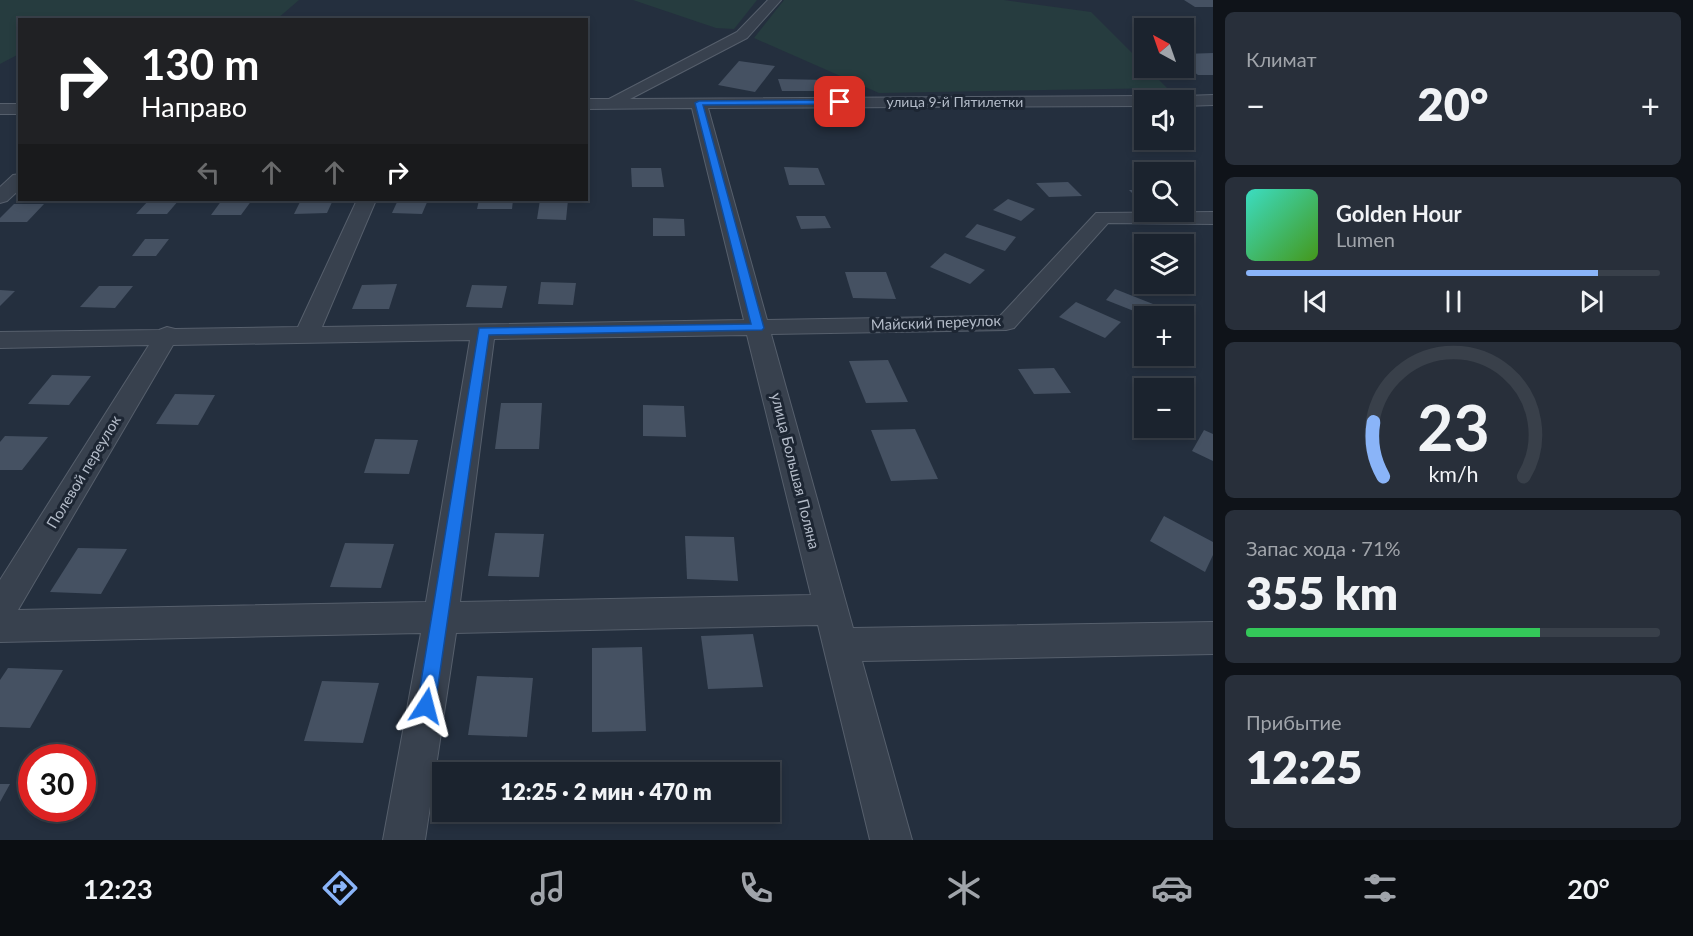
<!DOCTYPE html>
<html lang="ru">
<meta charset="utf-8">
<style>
body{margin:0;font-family:Lato,sans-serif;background:#282f3a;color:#f1f3f6;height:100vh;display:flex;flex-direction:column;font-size:22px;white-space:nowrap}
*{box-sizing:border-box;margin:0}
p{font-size:20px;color:#a0a4aa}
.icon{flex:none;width:33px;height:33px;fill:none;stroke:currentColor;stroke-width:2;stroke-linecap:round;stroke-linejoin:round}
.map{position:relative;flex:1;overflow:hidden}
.panel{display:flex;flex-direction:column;gap:12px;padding:12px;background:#0f1319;width:480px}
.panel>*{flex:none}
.top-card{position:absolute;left:18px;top:18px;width:570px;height:183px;border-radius:0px;box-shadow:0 3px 9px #0003,0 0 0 2px #39404a;background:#202124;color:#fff;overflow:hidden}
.needle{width:39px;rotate:320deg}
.buttons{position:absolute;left:1134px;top:18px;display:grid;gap:12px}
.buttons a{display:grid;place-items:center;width:60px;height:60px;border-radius:0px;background:#1b232e;box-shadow:0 3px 9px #0003,0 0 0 2px #39404a;font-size:30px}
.speed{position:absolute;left:18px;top:744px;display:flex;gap:12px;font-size:30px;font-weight:700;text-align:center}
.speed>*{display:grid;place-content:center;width:78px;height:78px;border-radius:50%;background:#1b232e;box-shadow:0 3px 9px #0003,0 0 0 2px #39404a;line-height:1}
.speed .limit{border:9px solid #d22;background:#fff;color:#111}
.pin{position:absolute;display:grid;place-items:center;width:51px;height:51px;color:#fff;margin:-26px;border-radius:12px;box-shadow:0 3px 9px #0006}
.me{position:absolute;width:66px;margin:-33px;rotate:9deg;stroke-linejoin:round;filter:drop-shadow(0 0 4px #0008)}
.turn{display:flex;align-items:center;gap:21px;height:126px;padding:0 24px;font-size:27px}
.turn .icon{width:78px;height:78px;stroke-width:2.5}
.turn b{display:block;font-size:42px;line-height:51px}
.lanes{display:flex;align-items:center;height:57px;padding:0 24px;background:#0003;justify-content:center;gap:30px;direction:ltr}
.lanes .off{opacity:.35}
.big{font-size:45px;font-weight:800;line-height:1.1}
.panel .tile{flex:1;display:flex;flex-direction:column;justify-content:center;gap:9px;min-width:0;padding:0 21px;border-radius:9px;background:#282f3a}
.panel .dial{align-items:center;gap:0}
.dial svg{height:156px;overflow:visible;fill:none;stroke:#39404a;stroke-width:7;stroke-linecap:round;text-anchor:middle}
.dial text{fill:#f1f3f6;stroke:none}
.song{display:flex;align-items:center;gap:18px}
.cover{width:72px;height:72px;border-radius:9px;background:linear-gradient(135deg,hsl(170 70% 55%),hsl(100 70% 35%))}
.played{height:6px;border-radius:3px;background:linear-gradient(90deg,#8ab4f8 85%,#39404a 85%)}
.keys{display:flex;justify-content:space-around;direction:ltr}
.heat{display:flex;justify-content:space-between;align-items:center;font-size:33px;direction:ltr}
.charge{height:9px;border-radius:4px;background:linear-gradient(90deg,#34c759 71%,#39404a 0)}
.trip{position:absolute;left:432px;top:762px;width:348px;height:60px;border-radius:0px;background:#1b232e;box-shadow:0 3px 9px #0003,0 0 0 2px #39404a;font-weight:800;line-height:60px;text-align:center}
.tabs{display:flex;height:96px;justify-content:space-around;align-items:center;background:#0b0e12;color:#a0a4aa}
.tabs .icon{width:42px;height:42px}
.tabs .selected{color:#8ab4f8}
.tabs b{font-size:27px;color:#f1f3f6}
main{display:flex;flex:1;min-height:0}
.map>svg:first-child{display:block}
.green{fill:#263c3f}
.building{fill:#455162}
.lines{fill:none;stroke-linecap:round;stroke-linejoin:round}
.minor-casing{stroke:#565f6c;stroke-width:2}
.minor{fill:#38414e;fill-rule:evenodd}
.route{fill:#1a73e8;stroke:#114b97;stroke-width:1.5}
.labels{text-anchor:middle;stroke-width:6;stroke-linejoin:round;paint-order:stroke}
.far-street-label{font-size:14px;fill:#b4bcc9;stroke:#1d2633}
.street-label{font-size:15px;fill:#b4bcc9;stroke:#1d2633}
</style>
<main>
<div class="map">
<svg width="1213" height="840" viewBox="0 0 1213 840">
<rect width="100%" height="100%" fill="#242f3e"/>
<g class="green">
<path d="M 0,0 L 299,0 L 277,19 L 20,20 L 19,54 L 0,64 Z"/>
<path d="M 633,0 L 757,0 L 734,29 L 716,28 Z"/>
<path d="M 784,0 L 1004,0 L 1091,12 L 1167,88 L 879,93 L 754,38 Z"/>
</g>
<g class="building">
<path d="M 1184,0 L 1213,0 L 1213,7 L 1195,7 Z"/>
<path d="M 1213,53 L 1213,75 L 1198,75 L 1184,65 L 1184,54 Z"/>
<path d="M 739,61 L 775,66 L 755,92 L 718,85 Z"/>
<path d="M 778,79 L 829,80 L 834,91 L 782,91 Z"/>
<path d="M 784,167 L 818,168 L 825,185 L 789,185 Z"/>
<path d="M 631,168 L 661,168 L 664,187 L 632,187 Z"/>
<path d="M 1068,182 L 1082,196 L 1049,197 L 1036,183 Z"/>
<path d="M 1129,190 L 1144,190 L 1144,205 Z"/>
<path d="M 1008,199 L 1035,209 L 1021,221 L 993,210 Z"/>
<path d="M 149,200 L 179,200 L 167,214 L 136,214 Z"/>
<path d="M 222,200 L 252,200 L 241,215 L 211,215 Z"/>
<path d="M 301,200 L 333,200 L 327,213 L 294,214 Z"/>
<path d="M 398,200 L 428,200 L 422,214 L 392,213 Z"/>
<path d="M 479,200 L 513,200 L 512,209 L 477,209 Z"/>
<path d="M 540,200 L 568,200 L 566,220 L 537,219 Z"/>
<path d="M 14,204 L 44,204 L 27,222 L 0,222 L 0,218 Z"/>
<path d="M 796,216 L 825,216 L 831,228 L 801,229 Z"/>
<path d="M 653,218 L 684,219 L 685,236 L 653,236 Z"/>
<path d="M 977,224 L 1016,237 L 1005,251 L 965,237 Z"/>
<path d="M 145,239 L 169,239 L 156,256 L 132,256 Z"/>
<path d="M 945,253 L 985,270 L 970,284 L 930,267 Z"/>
<path d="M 845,272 L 886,272 L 896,299 L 853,298 Z"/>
<path d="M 541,282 L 576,283 L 573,305 L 538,304 Z"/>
<path d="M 397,284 L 389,309 L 352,309 L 362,285 Z"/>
<path d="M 472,285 L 507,286 L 502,308 L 466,307 Z"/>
<path d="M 99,286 L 133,286 L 115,308 L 80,307 Z"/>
<path d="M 1115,289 L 1153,304 L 1144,315 L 1106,300 Z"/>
<path d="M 0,290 L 15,291 L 0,306 Z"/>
<path d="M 1076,302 L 1121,322 L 1105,338 L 1059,317 Z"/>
<path d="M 888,360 L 908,402 L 866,403 L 849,361 Z"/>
<path d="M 1054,368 L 1071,393 L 1034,394 L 1018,369 Z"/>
<path d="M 52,375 L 91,376 L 69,405 L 28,404 Z"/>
<path d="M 175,394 L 215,395 L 198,425 L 156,424 Z"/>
<path d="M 501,403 L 542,403 L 539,449 L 495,449 Z"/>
<path d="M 643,405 L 684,406 L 686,437 L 643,436 Z"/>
<path d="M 915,429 L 938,479 L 891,481 L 871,430 Z"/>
<path d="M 1204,430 L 1213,434 L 1213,461 L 1192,451 Z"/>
<path d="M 5,436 L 48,437 L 22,470 L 0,470 L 0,442 Z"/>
<path d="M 375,439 L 418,440 L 409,474 L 364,473 Z"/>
<path d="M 1164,516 L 1213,542 L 1213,555 L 1205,572 L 1150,541 Z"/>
<path d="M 495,533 L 544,534 L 539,577 L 488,576 Z"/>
<path d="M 685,536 L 734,537 L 738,581 L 687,579 Z"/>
<path d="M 345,543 L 394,544 L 381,588 L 330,587 Z"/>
<path d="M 78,548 L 127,549 L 101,594 L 50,592 Z"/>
<path d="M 753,634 L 763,687 L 708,689 L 701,636 Z"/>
<path d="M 642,647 L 646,731 L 592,732 L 592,648 Z"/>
<path d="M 8,668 L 63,670 L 30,728 L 0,727 L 0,680 Z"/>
<path d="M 477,676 L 533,678 L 527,737 L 468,735 Z"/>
<path d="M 322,681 L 379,683 L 363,743 L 304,741 Z"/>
<path d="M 0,784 L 10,784 L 0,802 Z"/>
</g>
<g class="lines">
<g class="minor-casing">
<g id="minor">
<path d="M 768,0 L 781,0 L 747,38 L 630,99 L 1144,96 L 1151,100 L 1144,100 L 1144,106 L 708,108 L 767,320 L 1000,316 L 1096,213 L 1213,212 L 1213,224 L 1108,223 L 1014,328 L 1006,330 L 771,334 L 853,628 L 1213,622 L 1213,654 L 862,661 L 912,840 L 870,840 L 818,625 L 456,633 L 425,840 L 383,840 L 421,633 L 0,642 L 0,580 L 149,345 L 0,348 L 0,332 L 159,330 L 167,327 L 175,329 L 298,327 L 357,200 L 376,200 L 322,327 L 744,320 L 692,108 L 586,109 L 586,99 L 609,99 L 737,32 ZM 747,335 L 811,595 L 460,602 L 494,339 ZM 470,340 L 426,602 L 18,610 L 173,345 Z"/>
<path d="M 1213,95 L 1213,105 L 1184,106 L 1184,100 L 1177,100 L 1184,96 Z"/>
<rect x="0" y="104" width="20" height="10"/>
<path d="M 20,174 L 20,189 L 7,201 L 0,203 L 0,187 L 13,175 Z"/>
</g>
</g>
<use href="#minor" class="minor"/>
</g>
<path class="route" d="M 840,100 L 842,101 L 842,104 L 703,105 L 764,328 L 762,330 L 489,335 L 435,706 L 433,713 L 426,715 L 419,713 L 417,706 L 479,328 L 751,324 L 695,103 L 699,101 Z"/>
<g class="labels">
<g class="far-street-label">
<text x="955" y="107">улица 9-й Пятилетки</text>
</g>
<g class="street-label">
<text transform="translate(936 323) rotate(-2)" y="5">Майский переулок</text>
<text transform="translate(795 471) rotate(76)" y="5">улица Большая Поляна</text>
<text transform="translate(84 472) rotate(-59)" y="5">Полевой переулок</text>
</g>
</g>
</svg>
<div class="buttons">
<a><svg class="needle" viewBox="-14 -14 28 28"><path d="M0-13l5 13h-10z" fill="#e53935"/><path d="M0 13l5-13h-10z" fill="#a0a4aa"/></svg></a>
<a><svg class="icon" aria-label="sound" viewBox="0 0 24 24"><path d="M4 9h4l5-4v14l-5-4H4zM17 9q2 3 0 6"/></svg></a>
<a><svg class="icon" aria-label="search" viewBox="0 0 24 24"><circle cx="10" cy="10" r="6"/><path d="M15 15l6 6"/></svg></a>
<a><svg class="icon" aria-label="layers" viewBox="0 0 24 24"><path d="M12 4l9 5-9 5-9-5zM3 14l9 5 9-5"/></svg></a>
<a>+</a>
<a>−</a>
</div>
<div class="speed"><div class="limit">30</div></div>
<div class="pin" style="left:840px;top:102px;background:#d93025"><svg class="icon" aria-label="arrive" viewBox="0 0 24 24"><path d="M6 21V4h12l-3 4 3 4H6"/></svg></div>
<svg class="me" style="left:426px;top:706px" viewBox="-20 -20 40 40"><path d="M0-17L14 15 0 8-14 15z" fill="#1a73e8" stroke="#fff" stroke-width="4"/></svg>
<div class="trip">12:25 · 2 мин · 470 m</div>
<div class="top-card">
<div class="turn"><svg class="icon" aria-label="right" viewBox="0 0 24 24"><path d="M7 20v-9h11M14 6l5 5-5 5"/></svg><div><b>130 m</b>Направо</div></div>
<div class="lanes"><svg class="icon off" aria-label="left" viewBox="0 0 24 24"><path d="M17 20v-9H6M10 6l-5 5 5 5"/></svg><svg class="icon off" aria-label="ahead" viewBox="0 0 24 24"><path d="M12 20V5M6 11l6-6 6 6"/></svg><svg class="icon off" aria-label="ahead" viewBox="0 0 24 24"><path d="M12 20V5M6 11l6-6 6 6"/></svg><svg class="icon" aria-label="right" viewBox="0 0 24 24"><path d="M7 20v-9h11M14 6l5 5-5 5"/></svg></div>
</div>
</div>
<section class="panel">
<div class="tile"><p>Климат</p>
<div class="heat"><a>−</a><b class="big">20°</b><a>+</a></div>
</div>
<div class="tile">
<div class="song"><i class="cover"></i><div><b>Golden Hour</b><p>Lumen</p></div></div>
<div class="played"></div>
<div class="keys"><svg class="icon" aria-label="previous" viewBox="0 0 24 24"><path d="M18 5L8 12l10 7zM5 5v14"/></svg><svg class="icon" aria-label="pause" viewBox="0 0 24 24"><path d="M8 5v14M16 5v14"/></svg><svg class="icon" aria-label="next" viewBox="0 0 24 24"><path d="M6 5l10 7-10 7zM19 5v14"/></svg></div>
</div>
<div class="tile dial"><svg viewBox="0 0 100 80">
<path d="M14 69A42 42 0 1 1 86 69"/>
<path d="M14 69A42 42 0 0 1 9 41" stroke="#8ab4f8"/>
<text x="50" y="56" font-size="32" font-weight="700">23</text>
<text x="50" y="72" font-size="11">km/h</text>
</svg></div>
<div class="tile"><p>Запас хода · 71%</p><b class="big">355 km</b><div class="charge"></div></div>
<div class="tile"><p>Прибытие</p><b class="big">12:25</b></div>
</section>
</main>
<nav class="tabs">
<b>12:23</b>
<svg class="icon selected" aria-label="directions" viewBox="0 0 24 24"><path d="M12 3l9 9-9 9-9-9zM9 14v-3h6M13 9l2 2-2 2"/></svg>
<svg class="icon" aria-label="music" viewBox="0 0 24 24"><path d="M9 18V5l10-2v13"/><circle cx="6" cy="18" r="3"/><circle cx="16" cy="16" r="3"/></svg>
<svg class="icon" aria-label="phone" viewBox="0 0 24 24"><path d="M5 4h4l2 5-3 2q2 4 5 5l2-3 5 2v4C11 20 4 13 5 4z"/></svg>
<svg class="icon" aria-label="climate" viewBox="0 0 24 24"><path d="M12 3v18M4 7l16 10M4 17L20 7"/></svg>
<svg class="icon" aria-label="car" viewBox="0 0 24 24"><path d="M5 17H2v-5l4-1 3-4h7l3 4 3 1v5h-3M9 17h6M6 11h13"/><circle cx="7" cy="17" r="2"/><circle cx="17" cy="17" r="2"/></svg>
<svg class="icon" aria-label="filters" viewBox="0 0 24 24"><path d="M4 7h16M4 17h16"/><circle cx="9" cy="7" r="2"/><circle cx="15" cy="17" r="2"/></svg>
<b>20°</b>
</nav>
